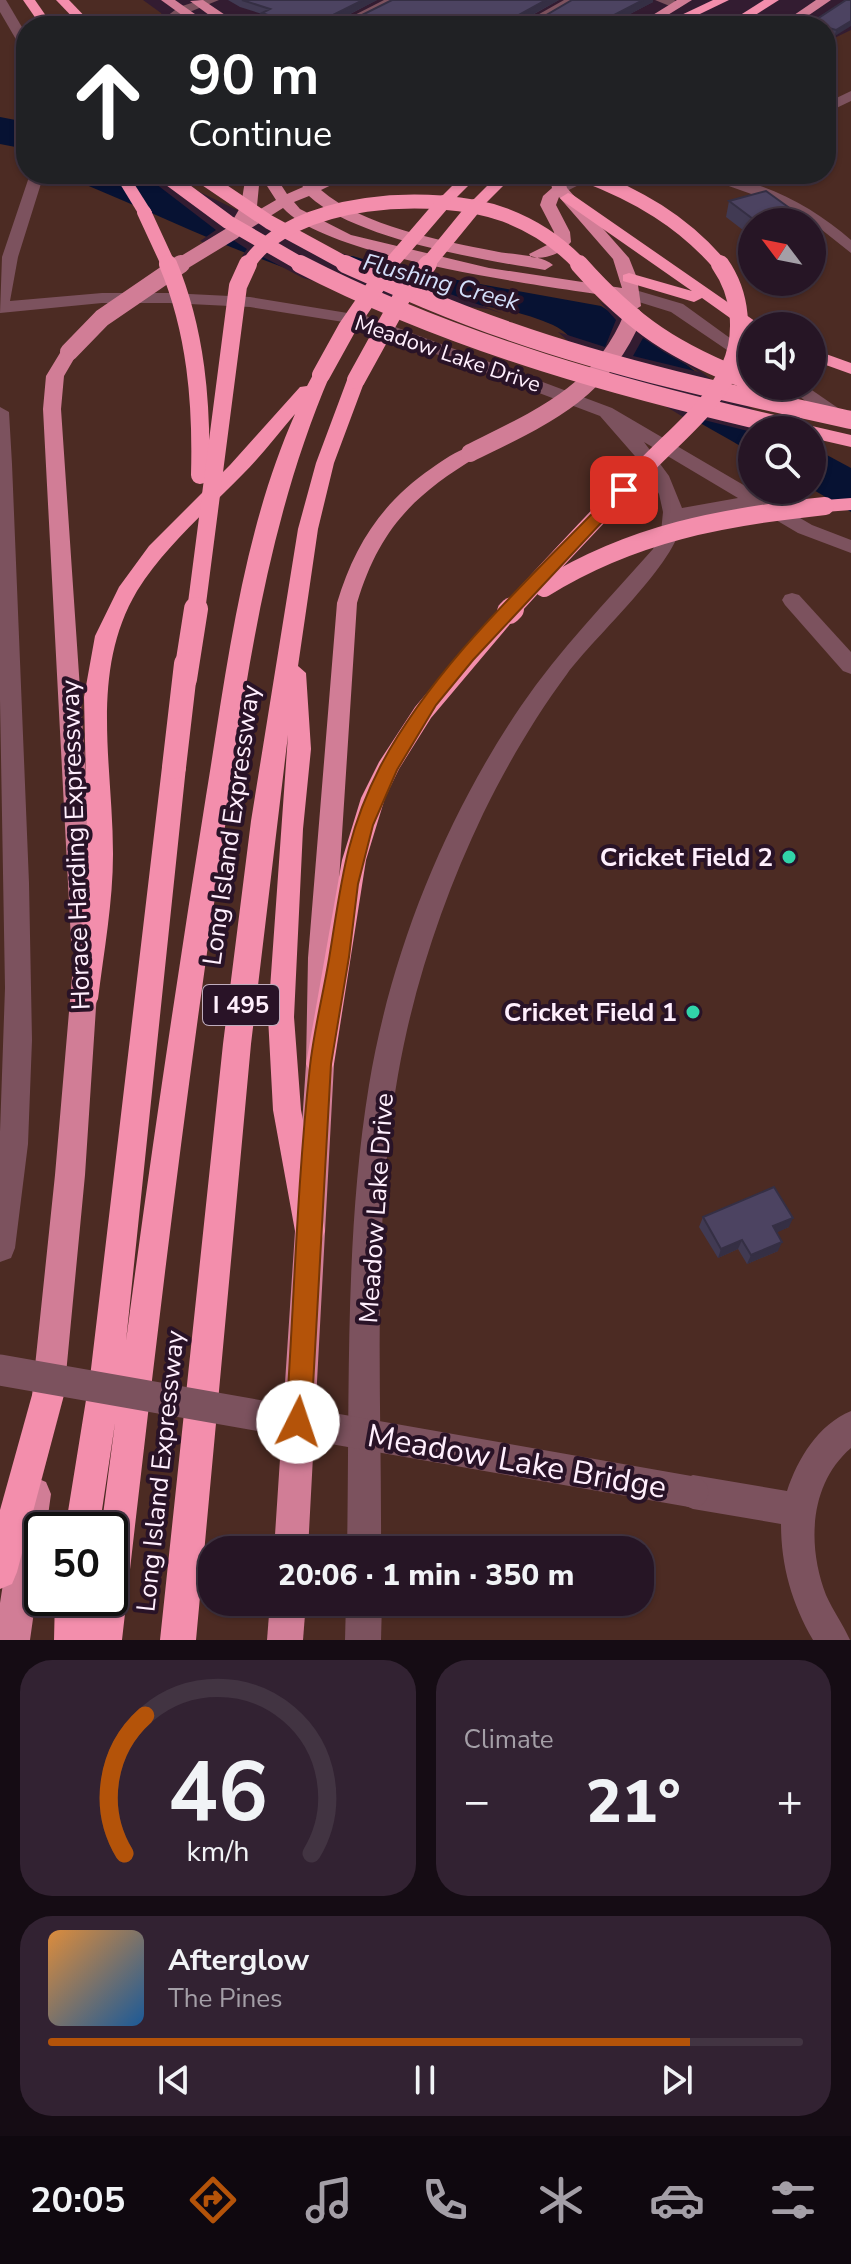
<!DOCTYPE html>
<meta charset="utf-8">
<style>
body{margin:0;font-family:"Nunito Sans",sans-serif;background:#322232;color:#f1f3f6;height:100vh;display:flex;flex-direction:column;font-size:30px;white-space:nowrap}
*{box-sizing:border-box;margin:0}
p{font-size:26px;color:#a49fa7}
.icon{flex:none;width:44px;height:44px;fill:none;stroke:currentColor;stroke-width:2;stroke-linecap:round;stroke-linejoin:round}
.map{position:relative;height:1640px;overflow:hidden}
.sheet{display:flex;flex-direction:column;gap:20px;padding:20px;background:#150c14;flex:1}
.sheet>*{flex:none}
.banner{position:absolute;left:16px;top:16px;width:820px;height:168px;border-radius:32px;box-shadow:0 2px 6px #0004,0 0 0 2px #423442;background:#202124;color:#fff;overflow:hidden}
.needle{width:52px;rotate:302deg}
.tools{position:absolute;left:738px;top:208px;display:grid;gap:16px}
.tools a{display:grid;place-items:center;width:88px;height:88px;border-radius:50%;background:#261525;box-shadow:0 2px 6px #0004,0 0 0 2px #423442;font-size:40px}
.speed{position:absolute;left:24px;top:1512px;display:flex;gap:16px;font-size:40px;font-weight:700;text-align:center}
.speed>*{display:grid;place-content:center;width:104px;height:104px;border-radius:50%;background:#261525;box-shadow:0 2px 6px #0004,0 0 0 2px #423442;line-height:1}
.speed .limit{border:4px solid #111;border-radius:12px;background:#fff;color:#111}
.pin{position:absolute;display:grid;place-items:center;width:68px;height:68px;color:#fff;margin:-34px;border-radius:16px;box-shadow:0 4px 12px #0006}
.me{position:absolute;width:88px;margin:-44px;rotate:4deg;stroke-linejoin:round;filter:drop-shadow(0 0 6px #0008)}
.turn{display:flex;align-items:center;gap:28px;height:168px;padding:0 40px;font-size:36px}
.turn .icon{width:104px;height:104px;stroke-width:2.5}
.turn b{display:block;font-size:56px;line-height:68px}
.big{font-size:60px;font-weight:800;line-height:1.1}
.sheet .tile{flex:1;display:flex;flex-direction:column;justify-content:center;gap:12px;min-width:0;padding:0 28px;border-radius:32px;background:#322232}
.sheet .dial{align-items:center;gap:0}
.dial svg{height:208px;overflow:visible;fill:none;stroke:#423442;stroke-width:7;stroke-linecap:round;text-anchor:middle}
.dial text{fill:#f1f3f6;stroke:none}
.song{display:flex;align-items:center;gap:24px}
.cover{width:96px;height:96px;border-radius:12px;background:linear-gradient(135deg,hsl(30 70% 55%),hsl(210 70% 35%))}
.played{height:8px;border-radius:4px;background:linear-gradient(90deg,#b45309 85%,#423442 85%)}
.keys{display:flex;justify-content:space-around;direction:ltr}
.heat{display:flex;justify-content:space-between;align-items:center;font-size:44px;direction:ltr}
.sheet .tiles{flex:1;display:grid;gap:20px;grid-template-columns:1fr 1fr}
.tile:last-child{grid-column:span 2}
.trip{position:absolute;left:198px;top:1536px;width:456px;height:80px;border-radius:32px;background:#261525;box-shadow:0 2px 6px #0004,0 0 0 2px #423442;font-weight:800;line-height:80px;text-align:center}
.tab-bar{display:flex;height:128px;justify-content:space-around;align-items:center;background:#0f080f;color:#a49fa7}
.tab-bar .icon{width:56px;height:56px}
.tab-bar .current{color:#b45309}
.tab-bar b{font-size:36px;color:#f1f3f6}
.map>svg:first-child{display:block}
.green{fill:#4c2b23;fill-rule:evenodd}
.water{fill:#071233}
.pier{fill:#331c31;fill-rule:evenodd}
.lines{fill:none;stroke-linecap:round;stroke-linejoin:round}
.stream-far1{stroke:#071233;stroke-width:4}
.stream{stroke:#071233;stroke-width:5}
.minor{fill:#7c525e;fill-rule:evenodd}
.major{fill:#d17d96;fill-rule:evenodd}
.highway{fill:#f38eac;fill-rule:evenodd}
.minor-bridge{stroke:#7c525e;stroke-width:31}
.major-bridge-far1{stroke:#d17d96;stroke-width:14}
.major-bridge{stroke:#d17d96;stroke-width:18}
.highway-bridge-far2{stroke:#f38eac;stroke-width:14}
.highway-bridge-far1{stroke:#f38eac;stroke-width:18}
.highway-bridge{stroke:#f38eac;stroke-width:24}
.wall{fill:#413a53}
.shaded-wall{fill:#352f44}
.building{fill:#4c4361;stroke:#352f44;stroke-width:2}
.route{fill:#b45309;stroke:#753606;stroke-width:2}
.poi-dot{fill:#31d4a9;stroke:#291327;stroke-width:3}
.labels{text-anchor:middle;stroke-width:8;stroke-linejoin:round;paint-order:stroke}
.far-street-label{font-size:22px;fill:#ffeffd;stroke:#291327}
.far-water-label{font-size:24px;font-style:italic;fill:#d3dffa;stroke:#291327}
.shield{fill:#291327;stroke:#bfadbd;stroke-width:2}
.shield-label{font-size:24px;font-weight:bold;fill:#ffeffd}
.street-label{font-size:26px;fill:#ffeffd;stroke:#291327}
.poi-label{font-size:26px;font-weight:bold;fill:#ffeffd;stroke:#291327;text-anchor:end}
.near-street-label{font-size:32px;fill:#ffeffd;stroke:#291327}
</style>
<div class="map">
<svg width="851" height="1640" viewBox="0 0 851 1640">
<rect width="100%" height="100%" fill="#331c31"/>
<path class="green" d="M 0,0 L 143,0 L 161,13 L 167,26 L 26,26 L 26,174 L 826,174 L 826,42 L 851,30 L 851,1640 L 0,1640 ZM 752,222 L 812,222 L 812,282 L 752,282 ZM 752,326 L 812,326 L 812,386 L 752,386 ZM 752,430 L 812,430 L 812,490 L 752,490 ZM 42,1530 L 110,1530 L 110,1598 L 42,1598 ZM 212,1550 L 640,1550 L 640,1602 L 212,1602 Z"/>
<g class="water">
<path d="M 0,117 L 26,122 L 26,149 L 0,144 Z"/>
<path d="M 75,174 L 154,174 L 305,247 L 375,265 L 601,306 L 660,344 L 733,401 L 752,430 L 752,453 C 699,421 641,392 590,356 C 578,347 567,331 553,325 C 490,297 422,305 356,289 C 261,266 174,221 84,184 Z"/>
<path d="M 812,447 L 851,468 L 851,512 L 812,489 Z"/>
</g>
<g class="pier">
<path d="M 143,174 L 162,174 L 306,243 L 372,262 L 435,272 L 426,285 L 504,314 L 488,309 L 360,294 L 303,278 L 263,257 L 258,262 L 242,256 L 247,249 L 233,240 L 221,248 L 204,243 L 200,241 L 216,230 Z"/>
<path d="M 599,301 L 662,341 L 735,398 L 786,430 L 752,432 L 704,420 L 698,426 L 588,359 L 558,332 L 605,347 L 616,320 ZM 643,338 L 664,352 L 699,372 L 633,356 Z"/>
</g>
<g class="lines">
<path class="stream-far1" d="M 352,258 L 379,266"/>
<path class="stream" d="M 373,264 L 379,266"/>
<g class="minor">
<path d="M 0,0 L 6,0 L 26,34 L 26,49 L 21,48 L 0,12 Z"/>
<path d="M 201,0 L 219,0 L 187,13 L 168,26 L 154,26 L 179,7 Z"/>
<path d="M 384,0 L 400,0 L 349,26 L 333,26 Z"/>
<path d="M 564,0 L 580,0 L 534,26 L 518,26 Z"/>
<path d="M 655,0 L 674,0 L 683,5 L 677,9 Z"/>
<path d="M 851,91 L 851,101 L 826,113 L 826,103 Z"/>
<path d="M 30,174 L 44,174 L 18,257 L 10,301 L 102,293 L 169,293 L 250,297 L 366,316 L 612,408 L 812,525 L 851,540 L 851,553 L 798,533 L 754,507 L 682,521 C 678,562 595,636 567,674 C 535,717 507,765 483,814 C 450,883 424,956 407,1030 C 369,1197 382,1380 381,1550 L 347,1550 C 350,1395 344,1238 369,1085 C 391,952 445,818 521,706 C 560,649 607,601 653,549 L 661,532 L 663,512 L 659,494 L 641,463 L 600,416 L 356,324 L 250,307 L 169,303 L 102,303 L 0,313 L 2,257 ZM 644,442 L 738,498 L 682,508 L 669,476 Z"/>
<path d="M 581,174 L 600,174 L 565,192 L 555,192 L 552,189 Z"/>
<path d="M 695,174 C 751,174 809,203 851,240 L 851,253 L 812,222 L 757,196 Z"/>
<path d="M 632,289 L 683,304 L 752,354 L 752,367 L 671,312 L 626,298 L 624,294 L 626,290 Z"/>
<path d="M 785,386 L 806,386 L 851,417 L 851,428 L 841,427 Z"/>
<path d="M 0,407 L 9,412 L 12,464 L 29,883 L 32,1040 L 28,1144 L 15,1248 L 11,1258 L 0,1262 L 0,1132 L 5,988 L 0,700 Z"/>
<path d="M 792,593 L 799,595 L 851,652 L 851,674 L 843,671 L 785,605 L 782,600 L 785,595 Z"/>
<path d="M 851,1411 L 851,1448 C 809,1484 807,1546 826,1595 C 833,1611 843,1624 850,1640 L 813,1640 C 792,1604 781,1566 781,1524 L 693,1509 L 681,1504 L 676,1492 L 681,1480 L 693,1475 L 787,1491 C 798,1458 818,1425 851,1411 Z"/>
<path d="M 346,1602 L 382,1602 L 381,1640 L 345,1640 Z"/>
</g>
<g class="major">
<path d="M 161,0 L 175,0 L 212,26 L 197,26 Z"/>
<path d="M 203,0 L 237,23 L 238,26 L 224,26 L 190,1 Z"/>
<path d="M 677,0 L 692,0 L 650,26 L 635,26 Z"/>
<path d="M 816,0 L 831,0 L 793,26 L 778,26 Z"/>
<path d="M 246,174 L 274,174 L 287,194 L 303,187 L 295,174 L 309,174 L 315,182 L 334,174 L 354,174 L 321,190 C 362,226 442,241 494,251 C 511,255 541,254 553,265 L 545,270 C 483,260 355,239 309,196 L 294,202 L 300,209 L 351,235 L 489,268 L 622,288 L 613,259 L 559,197 L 556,205 L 570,232 L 571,242 C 562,253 546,260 531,257 L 529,254 L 555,241 L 554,232 L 540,205 L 543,196 L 552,188 L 549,174 L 563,174 L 567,188 L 629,258 L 637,278 L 641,306 L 633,311 L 627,310 L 623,298 C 551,287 329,259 283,208 L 240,235 L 228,235 L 226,232 L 241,206 ZM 260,175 L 276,200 L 252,214 L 257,206 Z"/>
<path d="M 69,347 L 78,352 L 64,376 L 61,409 L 97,940 L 93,947 L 84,951 L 75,947 L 71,940 L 43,409 L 46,376 L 63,348 Z"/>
<path d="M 470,447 L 477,449 L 479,453 L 477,457 C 413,495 379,530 357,603 L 334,958 L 334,1064 L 308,1550 L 274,1550 L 306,1064 L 308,958 L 337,603 C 354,546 382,502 432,468 C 443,460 456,451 470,447 Z"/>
<path d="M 85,966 L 94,969 L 98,977 L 85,1175 L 64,1395 L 59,1406 L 48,1411 L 37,1406 L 32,1395 L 55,1175 L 72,977 L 76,969 Z"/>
<path d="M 34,1477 L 46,1482 L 51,1494 L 46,1530 L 42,1530 L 42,1555 L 30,1640 L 0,1640 L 0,1603 L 17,1494 L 22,1482 Z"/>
<path d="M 270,1602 L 306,1602 L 303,1640 L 267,1640 Z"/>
</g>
<g class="highway">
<path d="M 23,0 L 35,0 L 53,26 L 41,26 Z"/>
<path d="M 56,0 L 69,0 L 94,26 L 81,26 Z"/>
<path d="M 713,0 L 729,0 L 675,26 L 658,26 Z"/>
<path d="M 764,0 L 779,0 L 738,26 L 723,26 Z"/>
<path d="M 114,174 L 128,174 L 152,212 L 149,215 L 139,215 Z"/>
<path d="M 464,174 L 480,174 L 449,205 L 439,205 L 439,199 Z"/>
<path d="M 499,174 L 515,174 L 480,209 L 470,209 L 470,203 Z"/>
<path d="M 568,193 L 573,195 L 762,326 L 752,326 L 752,331 L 747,330 L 702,298 L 694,302 L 623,281 L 623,275 L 629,273 L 692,291 L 563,201 L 560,198 Z"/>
<path d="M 812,349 L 851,363 L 851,374 L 812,360 Z"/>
<path d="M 321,370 L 330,375 C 259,541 241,719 215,897 C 179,1144 150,1392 122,1640 L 54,1640 L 55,1598 L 89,1598 L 90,1613 L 92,1598 L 110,1598 L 110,1530 L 101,1530 L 115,1423 L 99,1530 L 65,1530 L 91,1369 L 162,767 L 166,761 L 174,758 L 182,761 L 186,767 L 126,1341 C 150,1159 177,978 206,796 C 227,668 242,534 295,414 C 278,434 262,455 243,474 C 207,511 165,546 137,591 C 89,672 113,765 113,854 C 113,902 104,951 98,999 L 94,1007 L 85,1010 L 76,1007 L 72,999 L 88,871 L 84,697 L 95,636 L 119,587 L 149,546 L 230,465 L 300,387 L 307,386 L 315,371 Z"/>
<path d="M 356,375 L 365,380 L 334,463 L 318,529 L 298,666 L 306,673 L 311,749 L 303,829 L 294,1017 L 301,1110 L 325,1231 L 321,1241 L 310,1245 L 299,1241 L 295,1231 L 273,1110 L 268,1017 L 288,735 L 251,1044 L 196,1640 L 160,1640 L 223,1044 L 251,821 L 298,529 L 316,463 L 347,380 Z"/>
<path d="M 812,426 L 851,435 L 851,447 L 812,438 L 812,430 L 804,430 Z"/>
<path d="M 851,498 L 851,510 L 825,512 L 815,506 L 825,500 Z"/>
<path d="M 509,605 L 516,607 L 520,612 L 516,617 L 431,718 L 399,769 L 385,798 L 366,860 L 334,1064 L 330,1072 L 320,1076 L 310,1072 L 306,1064 L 342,860 L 361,798 L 379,762 L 415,707 L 479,631 L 502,607 Z"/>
<path d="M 48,1379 L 59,1384 L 64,1395 L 17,1572 L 12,1584 L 0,1589 L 0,1510 L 32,1395 L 37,1384 Z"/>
</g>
<path class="minor-bridge" d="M 0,1370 L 693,1492"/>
<path class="major-bridge-far1" d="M 178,266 L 234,232"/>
<g class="major-bridge">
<path d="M 69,352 L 102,318 L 181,264"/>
<path d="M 470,453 C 540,418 602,393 633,316"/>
</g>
<g class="highway-bridge-far2">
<path d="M 163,174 L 228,222 L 304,266"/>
<path d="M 198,174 L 269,222 L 350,266"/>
<path d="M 582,174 C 637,195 683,221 721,266"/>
<path d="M 144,212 L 169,266"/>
<path d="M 247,266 C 290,196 436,190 505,215 C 534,226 560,243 581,266"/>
<path d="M 389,266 L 444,202"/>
<path d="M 426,266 L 475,206"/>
</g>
<g class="highway-bridge-far1">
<path d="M 168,264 C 196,331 202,403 200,475"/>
<path d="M 300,264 C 457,345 628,391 800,430"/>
<path d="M 345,264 C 399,288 453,312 509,331 C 620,370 736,395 851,420"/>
<path d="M 579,264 C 633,325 676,353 752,382"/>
<path d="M 321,375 L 347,328 L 391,264"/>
<path d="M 356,380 L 404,293 L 428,264"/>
<path d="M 544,588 C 633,533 722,517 825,506"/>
<path d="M 196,611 L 238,286 L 248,264"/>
<path d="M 510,611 C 555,561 601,513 648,464 C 677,434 712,407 730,368 C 745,334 741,294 720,264"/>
</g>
<g class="highway-bridge">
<path d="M 509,612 L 512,609"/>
<path d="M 185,679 L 196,609"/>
<path d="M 174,767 L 186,664"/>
</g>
</g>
<g class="wall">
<path d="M 228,0 L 377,0 L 337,21 L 350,21 L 559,0 L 522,21 L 536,21 L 572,0 L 653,0 L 653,2 L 607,26 L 275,26 L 275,25 L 263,20 L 262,14 L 240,7 Z"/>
<path d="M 846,0 L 835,36 L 826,33 L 826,26 L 811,26 L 811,23 Z"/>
<path d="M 729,201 L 802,217 L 801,222 L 752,222 L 752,237 L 726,217 Z"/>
<path d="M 703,1217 L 789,1227 L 777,1232 L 778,1251 L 747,1264 L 738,1249 L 718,1258 L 699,1227 Z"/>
</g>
<g class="shaded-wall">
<path d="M 363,0 L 377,0 L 332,23 L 331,26 L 331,16 Z"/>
<path d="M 546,0 L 559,0 L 517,23 L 517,16 Z"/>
<path d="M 643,0 L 653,0 L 653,2 L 607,26 L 593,26 Z"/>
<path d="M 851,21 L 851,26 L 835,36 L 836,30 Z"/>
<path d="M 802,217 L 801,222 L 784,222 Z"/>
<path d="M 793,1218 L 789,1227 L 769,1236 L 773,1226 Z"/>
<path d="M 742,1240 L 738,1249 L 718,1258 L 721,1249 Z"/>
<path d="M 782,1242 L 778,1251 L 747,1264 L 751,1255 Z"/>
</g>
<g class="building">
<path d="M 242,0 L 363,0 L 331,16 L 330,20 L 350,21 L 392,0 L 546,0 L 517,16 L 516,20 L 536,21 L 572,0 L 643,0 L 593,26 L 284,26 L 275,23 L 282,20 L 262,13 L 270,9 Z"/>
<path d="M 846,0 L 851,0 L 851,21 L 836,30 L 811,23 Z"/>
<path d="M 766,191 L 802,217 L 784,222 L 757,222 L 729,201 Z"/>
<path d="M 774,1187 L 793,1218 L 773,1226 L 782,1242 L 751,1255 L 742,1240 L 721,1249 L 703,1217 Z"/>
</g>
<path class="route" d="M 624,485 L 629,487 L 629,493 L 473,660 L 436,705 L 397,770 L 373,825 L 358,884 L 349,957 L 331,1064 L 311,1422 L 307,1431 L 298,1435 L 289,1431 L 286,1422 C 294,1304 297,1184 310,1066 C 314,1030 323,995 329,959 C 341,886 345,835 380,767 C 436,661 536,573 618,487 Z"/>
<g class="poi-dot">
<circle cx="789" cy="857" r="8"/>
<circle cx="693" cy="1012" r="8"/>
</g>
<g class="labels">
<g class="far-street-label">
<text transform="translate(448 353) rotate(19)" y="8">Meadow Lake Drive</text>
</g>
<g class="far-water-label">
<text transform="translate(441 282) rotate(15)" y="8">Flushing Creek</text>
</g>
<rect class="shield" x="203" y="985" width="76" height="40" rx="6"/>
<g class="shield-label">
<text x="241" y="1013">I 495</text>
</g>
<g class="street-label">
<text transform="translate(231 825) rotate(-82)" y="9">Long Island Expressway</text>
<text transform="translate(75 845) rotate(-92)" y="9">Horace Harding Expressway</text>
<text transform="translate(376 1208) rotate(-86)" y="9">Meadow Lake Drive</text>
<text transform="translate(160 1471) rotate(-84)" y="9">Long Island Expressway</text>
</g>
<g class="poi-label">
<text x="773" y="866">Cricket Field 2</text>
<text x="677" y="1021">Cricket Field 1</text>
</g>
<g class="near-street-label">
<text transform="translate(517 1461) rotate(10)" y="11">Meadow Lake Bridge</text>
</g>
</g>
</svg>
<div class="tools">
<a><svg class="needle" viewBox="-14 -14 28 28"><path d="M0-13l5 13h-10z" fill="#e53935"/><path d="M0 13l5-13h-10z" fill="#a49fa7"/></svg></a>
<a><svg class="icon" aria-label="sound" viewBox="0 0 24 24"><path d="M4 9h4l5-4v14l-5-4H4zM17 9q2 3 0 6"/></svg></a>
<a><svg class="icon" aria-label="search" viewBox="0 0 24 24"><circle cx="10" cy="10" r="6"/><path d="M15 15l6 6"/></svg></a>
</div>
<div class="speed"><div class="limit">50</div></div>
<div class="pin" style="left:624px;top:490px;background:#d93025"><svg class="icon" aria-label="arrive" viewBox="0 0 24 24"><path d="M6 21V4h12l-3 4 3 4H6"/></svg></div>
<svg class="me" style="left:298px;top:1422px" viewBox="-20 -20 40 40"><circle r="19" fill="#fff"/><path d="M0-13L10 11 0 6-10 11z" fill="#b45309"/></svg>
<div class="trip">20:06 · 1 min · 350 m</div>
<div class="banner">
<div class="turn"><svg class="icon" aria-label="ahead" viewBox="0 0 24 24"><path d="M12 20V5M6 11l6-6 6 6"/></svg><div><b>90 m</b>Continue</div></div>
</div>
</div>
<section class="sheet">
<div class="tiles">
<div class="tile dial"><svg viewBox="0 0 100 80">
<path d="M14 69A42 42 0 1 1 86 69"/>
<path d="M14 69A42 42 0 0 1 22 16" stroke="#b45309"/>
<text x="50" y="56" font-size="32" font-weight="700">46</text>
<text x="50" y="72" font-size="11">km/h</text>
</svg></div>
<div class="tile"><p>Climate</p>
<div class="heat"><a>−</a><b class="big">21°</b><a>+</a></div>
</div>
<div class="tile">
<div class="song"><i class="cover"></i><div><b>Afterglow</b><p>The Pines</p></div></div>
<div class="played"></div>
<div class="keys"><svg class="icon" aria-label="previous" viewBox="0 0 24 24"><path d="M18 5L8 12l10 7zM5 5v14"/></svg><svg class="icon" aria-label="pause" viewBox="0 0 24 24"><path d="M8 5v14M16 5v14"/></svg><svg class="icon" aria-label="next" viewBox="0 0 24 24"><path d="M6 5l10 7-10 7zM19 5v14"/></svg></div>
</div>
</div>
</section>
<nav class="tab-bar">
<b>20:05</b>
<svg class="icon current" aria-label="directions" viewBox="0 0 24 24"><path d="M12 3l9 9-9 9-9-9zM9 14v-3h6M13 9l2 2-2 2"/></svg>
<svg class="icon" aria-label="music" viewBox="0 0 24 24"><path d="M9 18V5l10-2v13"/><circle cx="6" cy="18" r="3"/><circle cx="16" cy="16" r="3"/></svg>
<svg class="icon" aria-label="phone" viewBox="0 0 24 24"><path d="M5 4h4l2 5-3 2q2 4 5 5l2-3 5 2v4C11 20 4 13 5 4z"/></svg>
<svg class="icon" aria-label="climate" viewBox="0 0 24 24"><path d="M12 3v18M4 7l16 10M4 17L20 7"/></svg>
<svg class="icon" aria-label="car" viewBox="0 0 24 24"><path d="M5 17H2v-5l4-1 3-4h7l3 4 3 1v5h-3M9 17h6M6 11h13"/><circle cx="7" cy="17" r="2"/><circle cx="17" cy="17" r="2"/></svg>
<svg class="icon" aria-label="filters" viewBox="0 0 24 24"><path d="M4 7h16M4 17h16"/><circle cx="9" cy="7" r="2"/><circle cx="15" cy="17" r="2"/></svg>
</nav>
